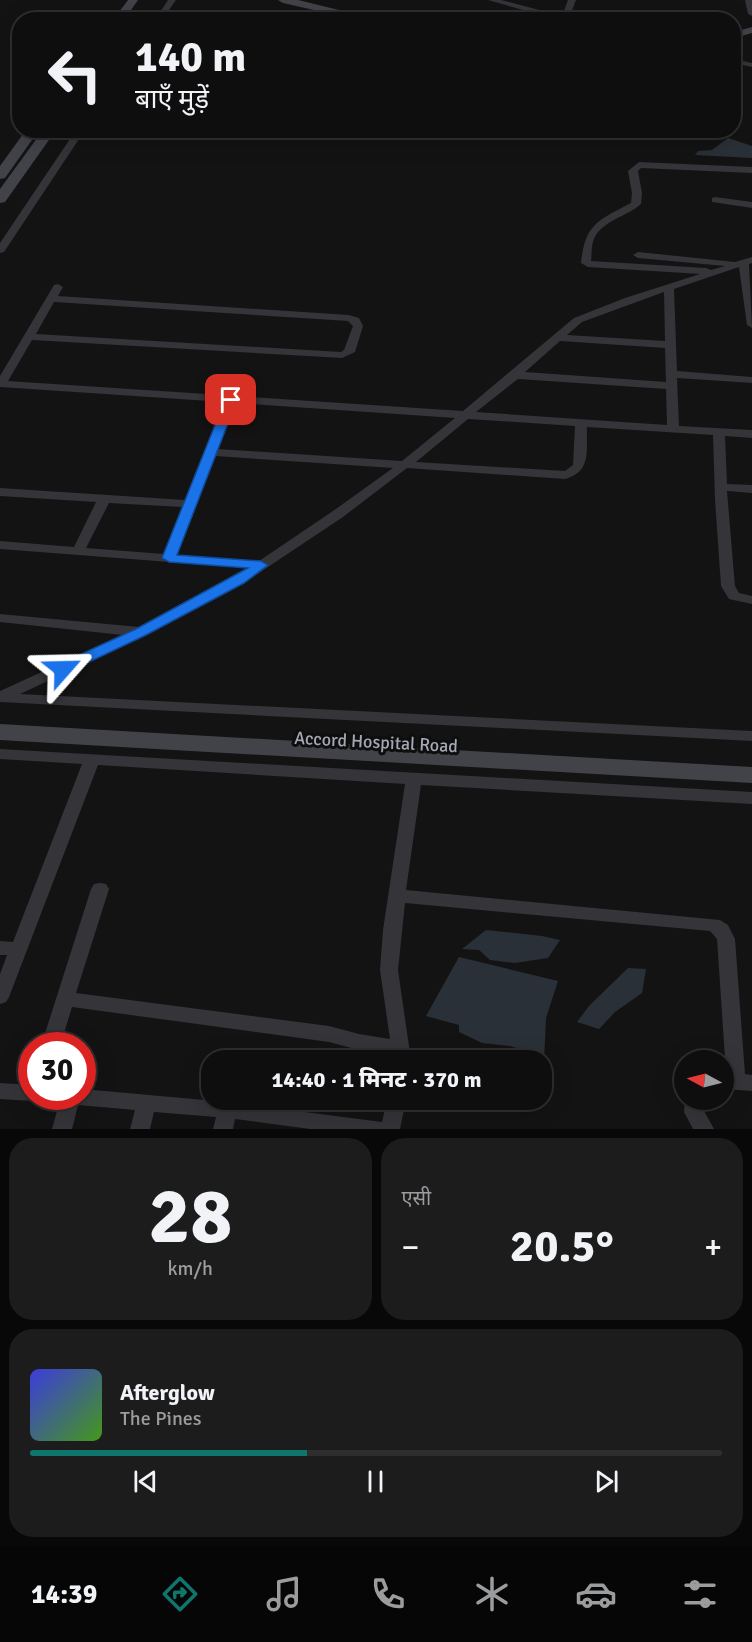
<!DOCTYPE html>
<html lang="hi">
<meta charset="utf-8">
<style>
body{margin:0;font-family:Signika,"Noto Sans Devanagari",sans-serif;background:#1c1c1d;color:#f1f3f6;height:100vh;display:flex;flex-direction:column;font-size:22px;white-space:nowrap}
*{box-sizing:border-box;margin:0}
p{font-size:20px;color:#9b9c9e}
.icon{flex:none;width:33px;height:33px;fill:none;stroke:currentColor;stroke-width:2;stroke-linecap:round;stroke-linejoin:round}
.map{position:relative;height:1129px;overflow:hidden}
.side{display:flex;flex-direction:column;gap:9px;padding:9px;background:#080808;flex:1}
.side>*{flex:none}
.hud{position:absolute;left:12px;top:12px;width:729px;height:126px;border-radius:24px;box-shadow:0 6px 24px #0002,0 0 0 2px #2e2e2f;background:#0e0e0f;color:#f1f3f6;overflow:hidden}
.needle{width:39px;rotate:277deg}
.tools{position:absolute;left:674px;top:1050px;display:grid;gap:12px}
.tools a{display:grid;place-items:center;width:60px;height:60px;border-radius:50%;background:#0e0e0f;box-shadow:0 6px 24px #0002,0 0 0 2px #2e2e2f;font-size:30px}
.speed{position:absolute;left:18px;top:1032px;display:flex;gap:12px;font-size:30px;font-weight:700;text-align:center}
.speed>*{display:grid;place-content:center;width:78px;height:78px;border-radius:50%;background:#0e0e0f;box-shadow:0 6px 24px #0002,0 0 0 2px #2e2e2f;line-height:1}
.speed .limit{border:9px solid #d22;background:#fff;color:#111}
.pin{position:absolute;display:grid;place-items:center;width:51px;height:51px;color:#fff;margin:-26px;border-radius:12px;box-shadow:0 3px 9px #0006}
.me{position:absolute;width:66px;margin:-33px;rotate:65deg;stroke-linejoin:round;filter:drop-shadow(0 0 4px #0008)}
.turn{display:flex;align-items:center;gap:21px;height:126px;padding:0 24px;font-size:27px}
.turn .icon{width:78px;height:78px;stroke-width:2.5}
.turn b{display:block;font-size:42px;line-height:51px}
.big{font-size:45px;font-weight:800;line-height:1.1}
.side .widget{flex:1;display:flex;flex-direction:column;justify-content:center;gap:9px;min-width:0;padding:0 21px;border-radius:24px;background:#1c1c1d}
.side .dial{align-items:center;gap:0}
.dial b{font-size:78px;line-height:1}
.song{display:flex;align-items:center;gap:18px}
.cover{width:72px;height:72px;border-radius:9px;background:linear-gradient(135deg,hsl(240 70% 55%),hsl(100 70% 35%))}
.played{height:6px;border-radius:3px;background:linear-gradient(90deg,#0f766e 40%,#2e2e2f 40%)}
.keys{display:flex;justify-content:space-around;direction:ltr}
.heat{display:flex;justify-content:space-between;align-items:center;font-size:33px;direction:ltr}
.side .tiles{flex:1;display:grid;gap:9px;grid-template-columns:1fr 1fr}
.widget:last-child{grid-column:span 2}
.trip{position:absolute;left:201px;top:1050px;width:351px;height:60px;border-radius:24px;background:#0e0e0f;box-shadow:0 6px 24px #0002,0 0 0 2px #2e2e2f;font-weight:800;line-height:60px;text-align:center}
.tabs{display:flex;height:96px;justify-content:space-around;align-items:center;background:#060606;color:#9b9c9e}
.tabs .icon{width:42px;height:42px}
.tabs .on{color:#0f766e}
.tabs b{font-size:27px;color:#f1f3f6}
.map>svg:first-child{display:block}
.water{fill:#2a3037}
.lines{fill:none;stroke-linecap:round;stroke-linejoin:round}
.street{fill:#343439;fill-rule:evenodd}
.secondary{fill:#424349;fill-rule:evenodd}
.route{fill:#1a73e8;stroke:#114b97;stroke-width:1.5}
.labels{text-anchor:middle;stroke-width:6;stroke-linejoin:round;paint-order:stroke}
.street-label{font-size:18px;fill:#a5a8b4;stroke:#0e0e0f}
</style>
<div class="map">
<svg width="752" height="1129" viewBox="0 0 752 1129">
<rect width="100%" height="100%" fill="#131314"/>
<g class="water">
<path d="M 728,138 L 752,146 L 752,158 L 695,155 L 698,151 L 712,150 Z"/>
<path d="M 486,930 L 542,936 L 560,940 L 548,958 L 515,963 L 490,960 L 479,950 L 462,949 Z"/>
<path d="M 459,957 L 558,981 L 546,1018 L 544,1062 L 533,1060 L 523,1050 L 510,1046 L 482,1043 L 459,1032 L 459,1025 L 426,1016 Z"/>
<path d="M 628,968 L 646,969 L 642,993 L 615,1012 L 599,1029 L 577,1022 L 589,1006 Z"/>
</g>
<g class="lines">
<g class="street">
<path d="M 168,0 L 176,0 L 162,20 L 155,20 Z"/>
<path d="M 488,0 L 501,0 L 562,16 L 568,0 L 576,0 L 569,18 L 572,20 L 558,20 Z"/>
<path d="M 745,0 L 752,0 L 752,16 L 748,14 Z"/>
<path d="M 734,59 L 752,63 L 752,67 L 734,63 Z"/>
<path d="M 76,130 L 85,130 L 4,252 L 0,253 L 0,243 Z"/>
<path d="M 639,162 L 752,167 L 752,173 L 641,168 L 638,171 L 642,193 L 641,204 C 627,217 599,221 593,242 C 591,248 592,255 591,261 L 706,268 L 711,270 L 725,266 L 638,258 L 633,255 L 638,252 L 735,262 L 752,257 L 752,263 L 749,264 L 752,328 L 747,325 L 739,267 L 674,289 L 677,371 L 752,377 L 752,383 L 677,378 L 679,426 L 752,430 L 752,438 L 725,436 L 727,484 L 752,485 L 752,493 L 727,491 L 735,586 L 739,593 L 752,596 L 752,604 L 729,599 L 721,586 L 715,500 L 713,435 L 587,427 C 586,450 592,472 565,479 L 407,468 L 343,517 L 244,583 L 146,635 L 20,694 L 752,731 L 752,741 L 0,702 L 0,691 L 123,635 L 0,622 L 0,614 L 139,627 L 248,568 L 0,549 L 0,541 L 74,547 L 96,502 L 0,496 L 0,488 L 185,500 L 224,402 L 0,387 L 0,376 L 54,285 L 58,284 L 63,287 L 58,296 L 349,315 L 359,318 L 363,326 L 355,352 L 342,358 L 32,340 L 8,381 L 463,411 L 574,318 L 625,298 L 700,274 L 588,267 L 581,263 C 585,223 599,220 631,203 L 632,193 L 628,171 ZM 664,292 L 665,341 L 567,335 L 582,322 ZM 54,302 L 348,321 L 353,326 L 344,350 L 341,352 L 36,334 ZM 560,341 L 665,348 L 666,382 L 525,372 ZM 518,379 L 666,389 L 667,425 L 476,412 ZM 236,403 L 455,418 L 402,461 L 218,449 ZM 468,419 L 575,426 L 573,465 L 565,471 L 416,462 ZM 215,456 L 393,468 L 333,511 L 259,561 L 177,555 ZM 109,503 L 182,507 L 164,554 L 86,548 Z"/>
<path d="M 715,197 L 752,202 L 752,208 L 712,202 L 712,198 Z"/>
<path d="M 0,749 L 752,792 L 752,804 L 421,785 L 406,890 L 720,920 L 728,925 L 735,939 L 745,1074 L 752,1075 L 752,1091 L 723,1089 L 723,1073 L 726,1073 L 717,939 L 710,931 L 405,903 L 398,970 L 411,1060 L 393,1060 L 392,1055 L 359,1050 L 329,1042 L 72,1007 L 60,1046 L 41,1046 L 91,889 L 94,884 L 100,883 L 106,884 L 109,889 L 76,993 L 329,1026 L 359,1034 L 390,1039 L 380,970 L 383,930 L 405,784 L 98,765 L 9,997 L 6,1002 L 0,1004 L 0,974 L 7,955 L 0,955 L 0,941 L 13,942 L 82,764 L 0,759 Z"/>
<path d="M 0,1083 L 32,1085 L 32,1096 L 40,1096 L 32,1101 L 0,1099 Z"/>
<path d="M 82,1089 L 227,1102 L 382,1122 L 387,1100 L 406,1100 L 400,1129 L 310,1129 L 235,1119 L 233,1129 L 213,1129 L 216,1117 L 154,1112 L 150,1129 L 130,1129 L 135,1110 L 78,1105 L 72,1129 L 52,1129 L 60,1100 L 59,1096 L 82,1096 Z"/>
<path d="M 685,1100 L 703,1100 L 704,1111 L 714,1129 L 693,1129 L 684,1112 Z"/>
</g>
<g class="secondary">
<path d="M 128,0 L 138,0 L 124,20 L 113,20 Z"/>
<path d="M 278,0 L 298,0 L 380,20 L 358,20 L 283,3 Z"/>
<path d="M 752,27 L 752,33 L 734,38 L 734,32 Z"/>
<path d="M 26,130 L 39,130 L 5,178 L 0,179 L 0,166 Z"/>
<path d="M 43,130 L 56,130 L 5,202 L 0,203 L 0,189 Z"/>
<path d="M 0,724 L 752,767 L 752,783 L 0,740 Z"/>
</g>
</g>
<path class="route" d="M 231,397 L 237,400 L 177,555 L 261,561 L 268,565 L 244,583 L 146,635 L 68,672 L 57,672 L 55,669 L 57,665 L 136,629 L 248,568 L 169,562 L 162,558 L 225,400 Z"/>
<g class="labels">
<g class="street-label">
<text transform="translate(376 742) rotate(3)" y="6">Accord Hospital Road</text>
</g>
</g>
</svg>
<div class="tools">
<a><svg class="needle" viewBox="-14 -14 28 28"><path d="M0-13l5 13h-10z" fill="#e53935"/><path d="M0 13l5-13h-10z" fill="#9b9c9e"/></svg></a>
</div>
<div class="speed"><div class="limit">30</div></div>
<div class="pin" style="left:231px;top:400px;background:#d93025"><svg class="icon" aria-label="arrive" viewBox="0 0 24 24"><path d="M6 21V4h12l-3 4 3 4H6"/></svg></div>
<svg class="me" style="left:63px;top:669px" viewBox="-20 -20 40 40"><path d="M0-17L14 15 0 8-14 15z" fill="#1a73e8" stroke="#fff" stroke-width="4"/></svg>
<div class="trip">14:40 · 1 मिनट · 370 m</div>
<div class="hud">
<div class="turn"><svg class="icon" aria-label="left" viewBox="0 0 24 24"><path d="M17 20v-9H6M10 6l-5 5 5 5"/></svg><div><b>140 m</b>बाएँ मुड़ें</div></div>
</div>
</div>
<section class="side">
<div class="tiles">
<div class="widget dial"><b>28</b><p>km/h</p></div>
<div class="widget"><p>एसी</p>
<div class="heat"><a>−</a><b class="big">20.5°</b><a>+</a></div>
</div>
<div class="widget">
<div class="song"><i class="cover"></i><div><b>Afterglow</b><p>The Pines</p></div></div>
<div class="played"></div>
<div class="keys"><svg class="icon" aria-label="previous" viewBox="0 0 24 24"><path d="M18 5L8 12l10 7zM5 5v14"/></svg><svg class="icon" aria-label="pause" viewBox="0 0 24 24"><path d="M8 5v14M16 5v14"/></svg><svg class="icon" aria-label="next" viewBox="0 0 24 24"><path d="M6 5l10 7-10 7zM19 5v14"/></svg></div>
</div>
</div>
</section>
<nav class="tabs">
<b>14:39</b>
<svg class="icon on" aria-label="directions" viewBox="0 0 24 24"><path d="M12 3l9 9-9 9-9-9zM9 14v-3h6M13 9l2 2-2 2"/></svg>
<svg class="icon" aria-label="music" viewBox="0 0 24 24"><path d="M9 18V5l10-2v13"/><circle cx="6" cy="18" r="3"/><circle cx="16" cy="16" r="3"/></svg>
<svg class="icon" aria-label="phone" viewBox="0 0 24 24"><path d="M5 4h4l2 5-3 2q2 4 5 5l2-3 5 2v4C11 20 4 13 5 4z"/></svg>
<svg class="icon" aria-label="climate" viewBox="0 0 24 24"><path d="M12 3v18M4 7l16 10M4 17L20 7"/></svg>
<svg class="icon" aria-label="car" viewBox="0 0 24 24"><path d="M5 17H2v-5l4-1 3-4h7l3 4 3 1v5h-3M9 17h6M6 11h13"/><circle cx="7" cy="17" r="2"/><circle cx="17" cy="17" r="2"/></svg>
<svg class="icon" aria-label="filters" viewBox="0 0 24 24"><path d="M4 7h16M4 17h16"/><circle cx="9" cy="7" r="2"/><circle cx="15" cy="17" r="2"/></svg>
</nav>
